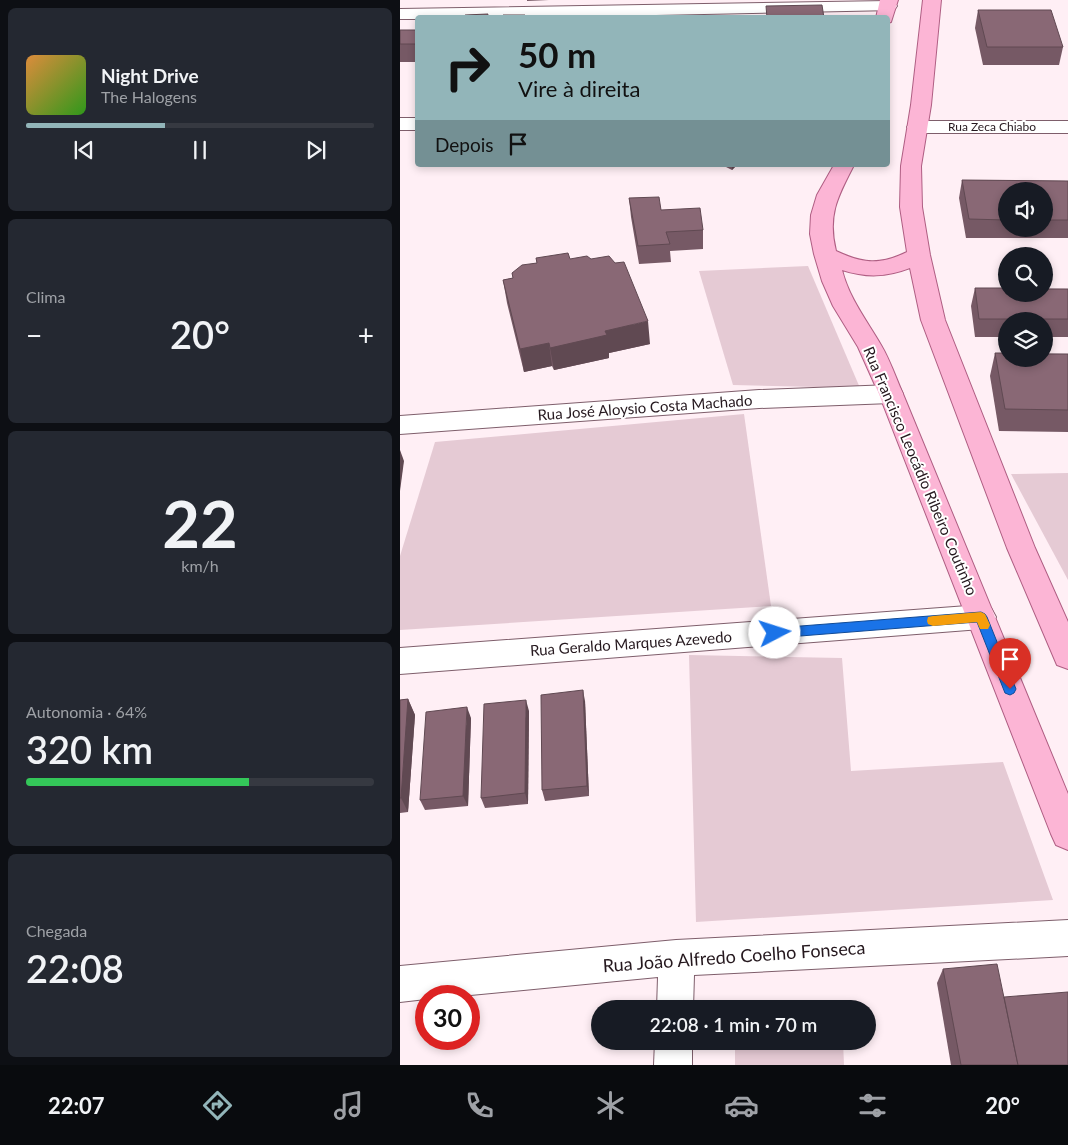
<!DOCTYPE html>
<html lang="pt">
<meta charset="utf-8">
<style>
body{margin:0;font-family:Lato,sans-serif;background:#242831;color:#f1f3f6;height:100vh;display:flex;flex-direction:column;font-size:19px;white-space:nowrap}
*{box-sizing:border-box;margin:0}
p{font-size:16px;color:#9ea1a6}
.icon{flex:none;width:28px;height:28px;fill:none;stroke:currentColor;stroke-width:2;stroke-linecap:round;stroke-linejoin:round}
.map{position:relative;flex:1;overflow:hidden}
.panel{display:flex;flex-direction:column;gap:8px;padding:8px;background:#0d0f14;width:400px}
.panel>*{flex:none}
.hud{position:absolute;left:15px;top:15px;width:475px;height:152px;border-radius:5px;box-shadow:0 2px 8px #0003;background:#92b5b9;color:#111;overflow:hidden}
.controls{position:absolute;left:598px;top:182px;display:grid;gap:10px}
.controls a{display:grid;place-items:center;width:55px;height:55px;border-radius:50%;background:#171b24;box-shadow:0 2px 8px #0003;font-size:25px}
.speed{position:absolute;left:15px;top:985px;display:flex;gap:10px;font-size:25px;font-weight:700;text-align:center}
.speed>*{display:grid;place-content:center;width:65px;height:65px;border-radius:50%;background:#171b24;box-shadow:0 2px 8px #0003;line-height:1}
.speed .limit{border:8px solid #d22;background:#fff;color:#111}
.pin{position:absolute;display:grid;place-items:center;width:42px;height:42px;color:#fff;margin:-51px -21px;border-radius:50% 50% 50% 0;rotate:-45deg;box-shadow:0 0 5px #0007}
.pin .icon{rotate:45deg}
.me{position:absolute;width:55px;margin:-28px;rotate:85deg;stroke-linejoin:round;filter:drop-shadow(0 0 4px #0008)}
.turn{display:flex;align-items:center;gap:18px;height:105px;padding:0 20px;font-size:22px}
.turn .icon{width:65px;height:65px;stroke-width:2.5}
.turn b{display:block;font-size:35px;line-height:42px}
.then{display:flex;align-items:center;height:48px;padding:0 20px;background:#0003;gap:10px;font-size:19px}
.big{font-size:38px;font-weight:600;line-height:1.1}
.panel .widget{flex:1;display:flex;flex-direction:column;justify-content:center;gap:8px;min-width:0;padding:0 18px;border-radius:8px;background:#242831}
.panel .dial{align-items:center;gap:0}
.dial b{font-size:65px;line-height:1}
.song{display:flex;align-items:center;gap:15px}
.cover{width:60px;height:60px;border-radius:8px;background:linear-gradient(135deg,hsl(30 70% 55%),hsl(110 70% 35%))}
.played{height:5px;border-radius:2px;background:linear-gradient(90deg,#92b5b9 40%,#363941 40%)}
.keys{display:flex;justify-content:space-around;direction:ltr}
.heat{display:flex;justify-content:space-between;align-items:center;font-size:28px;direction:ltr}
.charge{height:8px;border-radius:4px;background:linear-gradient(90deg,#34c759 64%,#363941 0)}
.trip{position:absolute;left:191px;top:1000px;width:285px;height:50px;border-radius:25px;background:#171b24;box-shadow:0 2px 8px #0003;font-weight:600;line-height:50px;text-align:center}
.dock{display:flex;height:80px;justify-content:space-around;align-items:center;background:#090b0e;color:#9ea1a6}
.dock .icon{width:35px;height:35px}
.dock .on{color:#92b5b9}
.dock b{font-size:22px;color:#f1f3f6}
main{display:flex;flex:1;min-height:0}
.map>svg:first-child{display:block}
.green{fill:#e5cad4}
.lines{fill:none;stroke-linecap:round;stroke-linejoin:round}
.minor-casing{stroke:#7e5e6b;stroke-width:2}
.major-casing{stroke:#af5e83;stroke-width:2}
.minor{fill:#fff;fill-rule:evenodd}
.major{fill:#fcb5d5;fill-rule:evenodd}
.wall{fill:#765965;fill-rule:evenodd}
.shaded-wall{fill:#604952}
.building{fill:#896875;stroke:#604952}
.route{fill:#1a73e8;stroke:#114b97}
.slow{fill:#f59e0b}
.labels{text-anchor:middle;stroke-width:4;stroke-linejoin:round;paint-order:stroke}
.far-street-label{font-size:12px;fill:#25181e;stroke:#fff}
.street-label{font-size:15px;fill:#25181e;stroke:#fff}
.near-street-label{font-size:18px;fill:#25181e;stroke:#fff}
</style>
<main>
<section class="panel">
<div class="widget">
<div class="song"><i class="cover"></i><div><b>Night Drive</b><p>The Halogens</p></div></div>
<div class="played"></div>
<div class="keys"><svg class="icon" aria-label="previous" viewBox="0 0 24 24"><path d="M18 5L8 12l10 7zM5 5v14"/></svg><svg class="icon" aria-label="pause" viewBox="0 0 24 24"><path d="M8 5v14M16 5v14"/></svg><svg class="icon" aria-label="next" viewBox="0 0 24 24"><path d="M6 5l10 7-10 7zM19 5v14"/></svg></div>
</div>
<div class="widget"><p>Clima</p>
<div class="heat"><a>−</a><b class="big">20°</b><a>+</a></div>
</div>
<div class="widget dial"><b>22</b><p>km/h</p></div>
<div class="widget"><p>Autonomia · 64%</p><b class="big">320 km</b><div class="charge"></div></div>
<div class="widget"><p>Chegada</p><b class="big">22:08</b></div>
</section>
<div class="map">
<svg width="668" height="1065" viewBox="0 0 668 1065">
<rect width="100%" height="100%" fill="#ffeff5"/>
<g class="green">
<path d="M 408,266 L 460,388 L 333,385 L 299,271 Z"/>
<path d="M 344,414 L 371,606 L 0,630 L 0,556 L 35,442 Z"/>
<path d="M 668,473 L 668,580 L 611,474 Z"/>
<path d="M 289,655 L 442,658 L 451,771 L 603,762 L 653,900 L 296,922 Z"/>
<path d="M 335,1041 L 443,1041 L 444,1065 L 335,1065 Z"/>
</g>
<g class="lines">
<g class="minor-casing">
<g id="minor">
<path d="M 488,1 L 494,2 L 497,6 L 494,10 L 112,18 L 18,18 L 18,19 L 0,19 L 0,9 Z"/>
<rect x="0" y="118" width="18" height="12"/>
<path d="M 517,121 L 668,121 L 668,133 L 517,133 L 510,131 L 507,127 L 510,123 Z"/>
<path d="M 491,385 L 500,388 L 503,394 L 500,400 L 491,403 L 359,408 L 0,434 L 0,416 L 359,390 Z"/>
<path d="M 581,605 L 591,608 L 596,617 L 591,626 L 581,629 L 0,674 L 0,648 Z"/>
<path d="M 668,920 L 668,956 L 294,975 L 293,1009 L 257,1009 L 258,977 L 60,996 L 26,996 L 26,999 L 0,1002 L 0,966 L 276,940 Z"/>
<path d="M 255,1041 L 292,1041 L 292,1065 L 254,1065 Z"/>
</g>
</g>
<g class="major-casing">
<g id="major">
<path d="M 480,0 L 498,0 L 491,22 L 488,23 L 488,18 L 476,18 Z"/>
<path d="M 523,0 L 541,0 L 531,105 L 521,166 L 522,207 L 530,255 L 545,320 L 635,548 L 668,622 L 668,669 L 657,665 L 607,548 L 521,320 L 510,268 C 486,277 467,278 442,270 C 449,298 467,321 481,345 C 490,360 496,378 503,394 L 668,794 L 668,850 L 656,845 L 651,834 L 479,394 L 458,347 L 433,306 L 422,281 L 414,254 L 410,234 L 411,215 L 417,195 L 434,165 L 454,165 C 438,196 427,215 436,251 C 464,264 480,265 507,252 L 500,207 L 501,166 L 511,105 Z"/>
</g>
</g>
<use href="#minor" class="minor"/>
<use href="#major" class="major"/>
</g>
<g class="wall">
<path d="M 127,0 L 149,0 L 127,1 Z"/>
<path d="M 578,10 L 663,47 L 659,65 L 583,65 L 575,28 Z"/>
<rect x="0" y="30" width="18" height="32"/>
<path d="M 322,165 L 337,165 L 332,170 Z"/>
<path d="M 562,180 L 668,181 L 668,238 L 566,238 L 559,198 ZM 606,191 L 644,191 L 644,229 L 606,229 Z"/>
<path d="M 229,198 L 261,210 L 303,230 L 303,249 L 270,251 L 271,262 L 239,264 L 231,217 Z"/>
<path d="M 136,258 L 170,259 L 250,344 L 209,353 L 209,358 L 154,370 L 152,366 L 124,372 L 107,303 L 103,280 L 113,278 L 112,273 L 137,263 Z"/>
<path d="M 575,288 L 668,289 L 668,337 L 644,337 L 644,321 L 606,321 L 606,337 L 575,337 L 571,306 Z"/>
<path d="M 595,353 L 668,354 L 668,432 L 599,431 L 590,376 Z"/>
<path d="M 8,699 L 15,715 L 8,812 L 0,813 L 0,700 Z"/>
<path d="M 185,701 L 189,796 L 145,801 L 142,790 Z"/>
<path d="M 129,711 L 128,804 L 85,808 L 81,798 Z"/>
<path d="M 71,718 L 68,806 L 25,810 L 20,800 Z"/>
<path d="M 543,969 L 604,997 L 668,1065 L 551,1065 L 537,983 Z"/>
</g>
<g class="shaded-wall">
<path d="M 332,165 L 337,165 L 332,170 Z"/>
<path d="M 248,321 L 250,344 L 209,353 L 209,358 L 154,370 L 150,348 L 205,331 Z"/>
<path d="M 149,343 L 152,366 L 124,372 L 120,349 Z"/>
<path d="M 0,450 L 4,461 L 0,491 Z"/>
<path d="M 183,690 L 185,701 L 189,796 L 187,786 Z"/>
<path d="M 8,699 L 15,715 L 8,812 L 1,798 Z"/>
<path d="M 126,700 L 129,711 L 128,804 L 125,793 Z"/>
<path d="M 67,707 L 71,718 L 68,806 L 63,796 Z"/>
</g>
<g class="building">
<path d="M 422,5 L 424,18 L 367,18 L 366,6 Z"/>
<path d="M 578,10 L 651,10 L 663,47 L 587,47 Z"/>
<path d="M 88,14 L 87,18 L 65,18 L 65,15 Z"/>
<path d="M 103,15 L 125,15 L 125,18 L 102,18 Z"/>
<rect x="0" y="30" width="18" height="14"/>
<path d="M 562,180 L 668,181 L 668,220 L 644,220 L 644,191 L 606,191 L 606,220 L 569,219 Z"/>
<path d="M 259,197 L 261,210 L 300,208 L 303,230 L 266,232 L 270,244 L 238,246 L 229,198 Z"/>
<path d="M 168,253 L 170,259 L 187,256 L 191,259 L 209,256 L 215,263 L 224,262 L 248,321 L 205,331 L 207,335 L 150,348 L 149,343 L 120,349 L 103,280 L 113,278 L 112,273 L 122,265 L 137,263 L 136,258 Z"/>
<path d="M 575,288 L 606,288 L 606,294 L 644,294 L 644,289 L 668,289 L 668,319 L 579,319 Z"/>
<path d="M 595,353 L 606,353 L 606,359 L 644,359 L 644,354 L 668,354 L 668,410 L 605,409 Z"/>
<path d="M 183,690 L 187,786 L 142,790 L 141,695 Z"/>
<path d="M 8,699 L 1,798 L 0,798 L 0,700 Z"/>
<path d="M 126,700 L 125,793 L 81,798 L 84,704 Z"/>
<path d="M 67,707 L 63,796 L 20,800 L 26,712 Z"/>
<path d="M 597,964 L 618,1065 L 561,1065 L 543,969 Z"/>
<path d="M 668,992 L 668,1065 L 618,1065 L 604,997 Z"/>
</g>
<path class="route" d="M 581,612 L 585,614 L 587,617 L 616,689 L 614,693 L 610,695 L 605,693 L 577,622 L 375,638 L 370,637 L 369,633 L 370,630 L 375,628 Z"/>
<path class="slow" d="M 581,612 L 585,614 L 590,625 L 588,629 L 580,629 L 577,622 L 533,626 L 528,624 L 527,621 L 528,617 L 533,616 Z"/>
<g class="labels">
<g class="far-street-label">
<text x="592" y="131">Rua Zeca Chiabo</text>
</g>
<g class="street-label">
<text transform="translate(245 408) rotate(-4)" y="5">Rua José Aloysio Costa Machado</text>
<text transform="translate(520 471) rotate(67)" y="5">Rua Francisco Leocádio Ribeiro Coutinho</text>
<text transform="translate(231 644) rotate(-4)" y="5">Rua Geraldo Marques Azevedo</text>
</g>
<g class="near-street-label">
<text transform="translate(334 957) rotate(-4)" y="6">Rua João Alfredo Coelho Fonseca</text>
</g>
</g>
</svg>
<div class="controls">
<a><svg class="icon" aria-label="sound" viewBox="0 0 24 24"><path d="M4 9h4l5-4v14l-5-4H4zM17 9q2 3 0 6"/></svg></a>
<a><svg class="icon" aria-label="search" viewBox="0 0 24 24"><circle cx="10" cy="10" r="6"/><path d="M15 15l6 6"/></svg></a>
<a><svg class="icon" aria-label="layers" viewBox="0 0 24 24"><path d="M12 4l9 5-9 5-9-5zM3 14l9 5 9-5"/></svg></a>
</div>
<div class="speed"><div class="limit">30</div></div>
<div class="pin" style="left:610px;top:689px;background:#d93025"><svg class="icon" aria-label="arrive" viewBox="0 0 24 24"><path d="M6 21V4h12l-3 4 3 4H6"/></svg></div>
<svg class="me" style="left:375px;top:633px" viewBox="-20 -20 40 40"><circle r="19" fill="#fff"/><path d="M0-13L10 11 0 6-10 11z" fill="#1a73e8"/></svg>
<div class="trip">22:08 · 1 min · 70 m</div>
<div class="hud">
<div class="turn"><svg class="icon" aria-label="right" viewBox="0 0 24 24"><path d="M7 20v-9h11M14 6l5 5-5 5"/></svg><div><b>50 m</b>Vire à direita</div></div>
<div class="then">Depois<svg class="icon" aria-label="arrive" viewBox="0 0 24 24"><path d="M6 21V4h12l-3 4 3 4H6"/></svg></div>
</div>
</div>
</main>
<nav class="dock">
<b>22:07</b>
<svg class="icon on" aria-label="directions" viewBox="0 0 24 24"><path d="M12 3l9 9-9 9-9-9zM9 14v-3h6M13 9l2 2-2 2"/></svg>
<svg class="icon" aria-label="music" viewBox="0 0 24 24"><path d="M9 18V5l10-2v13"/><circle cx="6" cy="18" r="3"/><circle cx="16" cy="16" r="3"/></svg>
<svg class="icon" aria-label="phone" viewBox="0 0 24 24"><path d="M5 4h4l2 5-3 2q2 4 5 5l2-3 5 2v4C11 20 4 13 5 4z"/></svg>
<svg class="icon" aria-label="climate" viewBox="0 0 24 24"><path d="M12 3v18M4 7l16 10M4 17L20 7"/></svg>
<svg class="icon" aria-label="car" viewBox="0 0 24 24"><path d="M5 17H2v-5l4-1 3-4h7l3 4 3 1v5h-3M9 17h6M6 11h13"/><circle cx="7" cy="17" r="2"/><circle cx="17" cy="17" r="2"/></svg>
<svg class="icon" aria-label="filters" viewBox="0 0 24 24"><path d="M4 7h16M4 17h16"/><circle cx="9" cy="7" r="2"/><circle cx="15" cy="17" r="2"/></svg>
<b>20°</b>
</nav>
